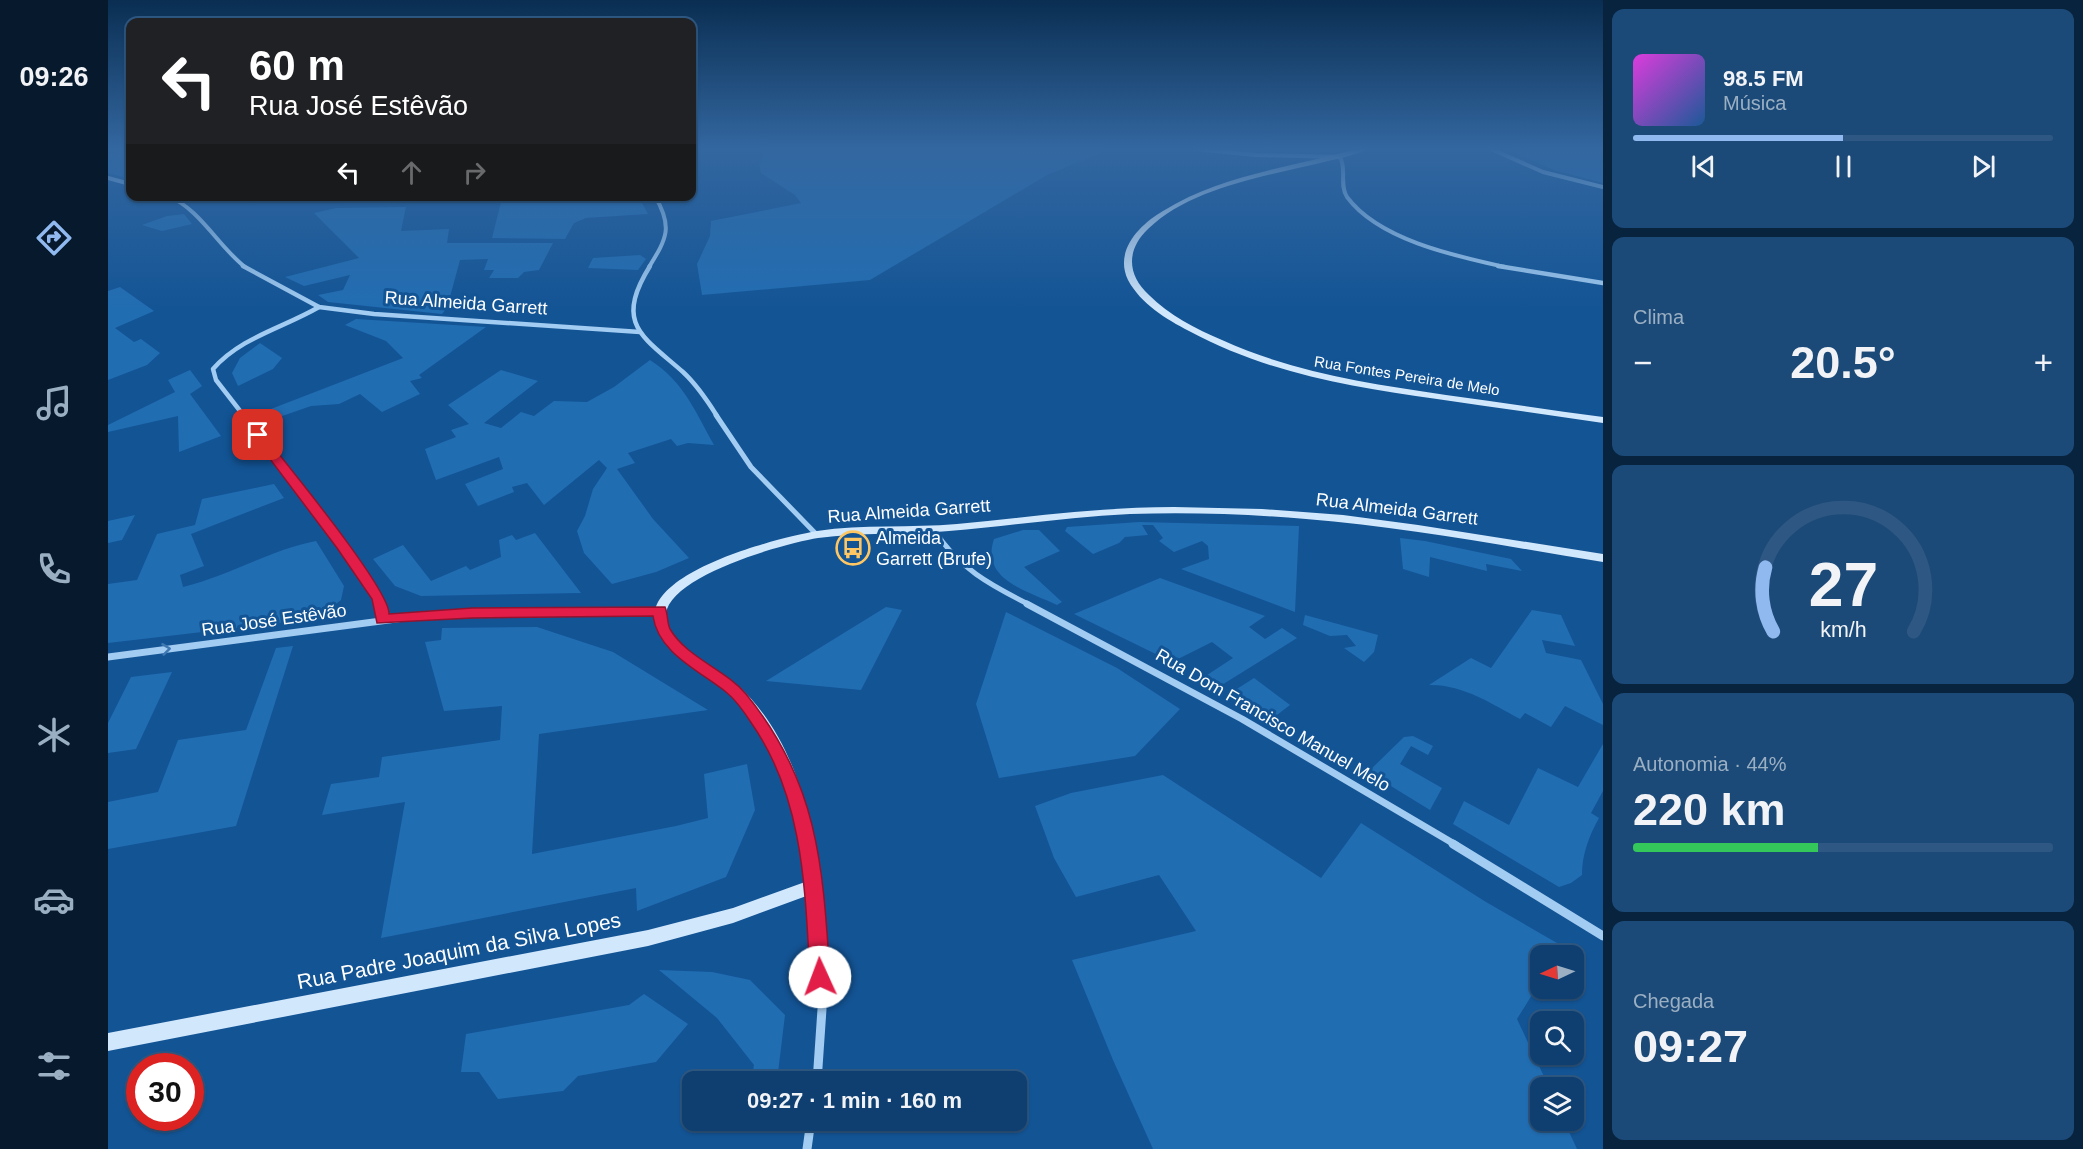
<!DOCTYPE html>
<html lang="pt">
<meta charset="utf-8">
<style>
body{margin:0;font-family:Arial,sans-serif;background:#1c4a78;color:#f1f3f6;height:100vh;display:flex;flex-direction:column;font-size:22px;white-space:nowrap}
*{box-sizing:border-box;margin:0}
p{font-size:20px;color:#9bafc3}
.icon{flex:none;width:33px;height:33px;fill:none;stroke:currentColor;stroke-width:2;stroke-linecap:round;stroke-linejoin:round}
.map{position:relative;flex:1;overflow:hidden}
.details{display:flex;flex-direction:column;gap:9px;padding:9px;background:#08233e;width:480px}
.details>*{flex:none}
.banner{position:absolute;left:18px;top:18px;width:570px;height:183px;border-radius:12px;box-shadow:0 2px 4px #0004,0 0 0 2px #2e5883;background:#202124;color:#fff;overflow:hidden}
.needle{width:39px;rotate:266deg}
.buttons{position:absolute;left:1422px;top:945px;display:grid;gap:12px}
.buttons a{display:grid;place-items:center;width:54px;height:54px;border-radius:12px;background:#0e3f70;box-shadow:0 2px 4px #0004,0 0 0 2px #2e5883;font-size:30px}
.speed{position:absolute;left:18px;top:1053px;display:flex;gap:12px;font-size:30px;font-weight:700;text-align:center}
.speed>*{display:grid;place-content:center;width:78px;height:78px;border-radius:50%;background:#0e3f70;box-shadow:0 2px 4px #0004,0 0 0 2px #2e5883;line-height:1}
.speed .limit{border:9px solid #d22;background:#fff;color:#111}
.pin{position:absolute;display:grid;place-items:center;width:51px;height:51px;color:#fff;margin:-26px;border-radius:12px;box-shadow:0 3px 9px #0006}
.me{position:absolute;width:66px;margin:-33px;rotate:358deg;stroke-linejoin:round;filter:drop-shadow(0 0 4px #0008)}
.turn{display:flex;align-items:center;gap:21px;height:126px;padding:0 24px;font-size:27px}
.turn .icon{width:78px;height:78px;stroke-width:2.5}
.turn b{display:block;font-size:42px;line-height:51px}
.lanes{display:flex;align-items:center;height:57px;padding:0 24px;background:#0003;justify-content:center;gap:30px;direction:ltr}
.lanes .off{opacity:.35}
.big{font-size:45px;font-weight:700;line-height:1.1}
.details .widget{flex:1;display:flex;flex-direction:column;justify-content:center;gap:9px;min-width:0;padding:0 21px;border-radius:12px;background:#1c4a78}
.details .dial{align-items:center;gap:0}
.dial svg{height:156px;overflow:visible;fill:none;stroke:#2e5883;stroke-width:7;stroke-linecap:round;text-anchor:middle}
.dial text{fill:#f1f3f6;stroke:none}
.song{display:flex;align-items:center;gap:18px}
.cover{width:72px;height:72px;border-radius:9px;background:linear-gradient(135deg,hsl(300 70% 55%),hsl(210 70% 35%))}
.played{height:6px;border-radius:3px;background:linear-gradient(90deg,#90b9f0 50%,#2e5883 50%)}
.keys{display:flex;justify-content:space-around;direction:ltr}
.heat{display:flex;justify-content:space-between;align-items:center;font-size:33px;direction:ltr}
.charge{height:9px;border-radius:4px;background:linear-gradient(90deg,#34c759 44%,#2e5883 0)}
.trip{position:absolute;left:574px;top:1071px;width:345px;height:60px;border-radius:12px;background:#0e3f70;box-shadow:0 2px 4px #0004,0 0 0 2px #2e5883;font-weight:700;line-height:60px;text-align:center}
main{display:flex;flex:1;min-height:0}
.tab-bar{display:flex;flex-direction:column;width:108px;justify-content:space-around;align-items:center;background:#06192d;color:#9bafc3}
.tab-bar .icon{width:42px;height:42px}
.tab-bar .selected{color:#90b9f0}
.tab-bar b{font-size:27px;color:#f1f3f6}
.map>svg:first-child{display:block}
.green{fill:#216db2}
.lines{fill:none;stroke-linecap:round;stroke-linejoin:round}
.street-far4{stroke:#a2ccf2;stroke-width:4}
.street-far3{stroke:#a2ccf2;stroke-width:4.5}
.street-far2{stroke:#a2ccf2;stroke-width:5}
.street-far1{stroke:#a2ccf2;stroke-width:7}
.street{stroke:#a2ccf2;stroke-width:9}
.secondary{fill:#d1e7fc;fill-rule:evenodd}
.oneway{stroke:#3e78b1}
.route{fill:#e11d48;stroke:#92132f;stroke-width:1.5}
.labels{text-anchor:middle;stroke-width:6;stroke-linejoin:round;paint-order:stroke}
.far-street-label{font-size:15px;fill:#fff;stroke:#135495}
.street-label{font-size:18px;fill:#fff;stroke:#135495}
.poi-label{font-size:18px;fill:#fff;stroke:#135495;text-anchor:start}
.near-street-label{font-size:21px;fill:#fff;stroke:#135495}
</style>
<main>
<nav class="tab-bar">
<b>09:26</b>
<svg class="icon selected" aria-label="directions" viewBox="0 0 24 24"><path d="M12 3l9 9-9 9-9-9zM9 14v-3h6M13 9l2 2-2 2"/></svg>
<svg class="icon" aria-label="music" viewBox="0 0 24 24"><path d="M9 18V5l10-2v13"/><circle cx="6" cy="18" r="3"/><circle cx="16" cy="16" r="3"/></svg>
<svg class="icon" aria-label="phone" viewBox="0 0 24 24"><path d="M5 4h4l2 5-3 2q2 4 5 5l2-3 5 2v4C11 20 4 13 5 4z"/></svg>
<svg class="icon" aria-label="climate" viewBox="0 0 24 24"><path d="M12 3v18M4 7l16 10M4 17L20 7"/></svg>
<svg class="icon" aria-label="car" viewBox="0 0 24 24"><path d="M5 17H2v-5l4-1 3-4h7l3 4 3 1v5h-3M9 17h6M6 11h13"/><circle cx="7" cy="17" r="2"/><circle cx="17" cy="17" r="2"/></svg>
<svg class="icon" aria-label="filters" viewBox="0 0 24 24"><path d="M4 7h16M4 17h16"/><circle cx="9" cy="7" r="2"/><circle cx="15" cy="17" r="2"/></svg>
</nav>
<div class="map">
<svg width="1495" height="1149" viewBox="0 0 1495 1149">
<rect width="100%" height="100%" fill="#135495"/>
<g class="green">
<path d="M 18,149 L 22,149 L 22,179 L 0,173 L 0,155 Z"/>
<path d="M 659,149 L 996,149 L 993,153 L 939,175 L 762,280 L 594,295 L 589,264 L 602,236 L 603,221 L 693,203 L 687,195 L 653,173 L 651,164 Z"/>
<path d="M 1398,149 L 1495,149 L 1495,183 L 1446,170 Z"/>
<path d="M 431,196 L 531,197 L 540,214 L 478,218 L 466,223 L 457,239 L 384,238 L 393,202 Z"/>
<path d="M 298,207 L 293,231 L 341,229 L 339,243 L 445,243 L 431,270 L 416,272 L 410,278 L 381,278 L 386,270 L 376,270 L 380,259 L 352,260 L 339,308 L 334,314 L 220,302 L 210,295 L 235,290 L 242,275 L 196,286 L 177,277 L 251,258 L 206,213 L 228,208 Z"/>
<path d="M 76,214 L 84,224 L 54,231 L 34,225 L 59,216 Z"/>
<path d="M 532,255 L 538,259 L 530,270 L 480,268 L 485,258 Z"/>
<path d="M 12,287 L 46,311 L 7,328 L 26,342 L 33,339 L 52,353 L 39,365 L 0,380 L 0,291 Z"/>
<path d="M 248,319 L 378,327 L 311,375 L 314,378 L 302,381 L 312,394 L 274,412 L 252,394 L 231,404 L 203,406 L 157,422 L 150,414 L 295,358 L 278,341 L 237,325 Z"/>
<path d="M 152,343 L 174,358 L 165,369 L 130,386 L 124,373 L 132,358 Z"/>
<path d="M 542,360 C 576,382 587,411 606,445 L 580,443 L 569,446 L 563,439 L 520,453 L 527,463 L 509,469 L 545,519 L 581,558 L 548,572 L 504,584 L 476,553 L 469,531 L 477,516 L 485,489 L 499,468 L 491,460 L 436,505 L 419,483 L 404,487 L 406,492 L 370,506 L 357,484 L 395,469 L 391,457 L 328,480 L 317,449 L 348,437 L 343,430 L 361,424 L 340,405 L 393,370 L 430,381 L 376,423 L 393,428 L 413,412 L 426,416 L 446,401 L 479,402 L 506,387 Z"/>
<path d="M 82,370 L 94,386 L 82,394 L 113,436 L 71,452 L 70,416 L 0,432 L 0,425 L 67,392 L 60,380 Z"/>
<path d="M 166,484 L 176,498 L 83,534 L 96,566 L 72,575 L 75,587 C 120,576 162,550 208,541 L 236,586 L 233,600 L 216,613 L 179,622 L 0,643 L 0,584 L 29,580 L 49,534 L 87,525 L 94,499 Z"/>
<path d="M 27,515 L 14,540 L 0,543 L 0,521 Z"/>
<path d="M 1031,522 L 1191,526 L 1187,612 L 1073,569 L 1101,559 L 1100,546 L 1094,541 L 1066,552 L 1051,541 L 1055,538 L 1045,525 L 1034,525 L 1040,535 L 1017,537 L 1011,543 L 985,554 L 957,531 L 959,527 Z"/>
<path d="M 915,530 L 931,530 L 952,551 L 916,567 L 954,602 L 949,605 C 920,591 872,580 886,539 Z"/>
<path d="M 427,533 L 473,593 L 313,596 L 287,586 L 265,559 L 295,545 L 323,581 L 358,566 L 362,570 L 393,557 L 391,540 L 404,535 L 408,540 Z"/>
<path d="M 1292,538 L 1317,541 L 1403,559 L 1414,571 L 1378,564 L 1379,571 L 1322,557 L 1321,577 L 1295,569 Z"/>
<path d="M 1052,578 L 1157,616 L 1141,627 L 1157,639 L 1174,628 L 1189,638 L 1109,688 L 1093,679 L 1125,658 L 1104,642 L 1064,662 L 966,614 Z"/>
<path d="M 778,607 L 794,610 L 753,690 L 658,681 Z"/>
<path d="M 1424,610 L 1453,615 L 1467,646 L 1434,640 L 1438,653 L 1473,660 L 1495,704 L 1495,725 L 1457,706 L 1443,727 L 1417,713 L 1412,719 C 1384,704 1354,684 1321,685 L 1363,658 L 1383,668 Z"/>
<path d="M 898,612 L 1009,668 L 1072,709 L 1027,756 L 891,778 L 868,704 Z"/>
<path d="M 1197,615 L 1270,635 L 1266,652 L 1256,662 L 1236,648 L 1248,646 L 1239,635 L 1222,636 L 1195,625 Z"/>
<path d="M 429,627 L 505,652 L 600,710 L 431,734 L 424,854 L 568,826 L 600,818 L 596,774 L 639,764 L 647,810 L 618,877 L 529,911 L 528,888 L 273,938 L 297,802 L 214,815 L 223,784 L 271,777 L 274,757 L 392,740 L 394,706 L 336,711 L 317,642 L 333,640 L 334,628 Z"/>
<path d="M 185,646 L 128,826 L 0,849 L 0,802 L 50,792 L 70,740 L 138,730 L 168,648 Z"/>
<path d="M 64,672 L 28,749 L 0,753 L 0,723 L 23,677 Z"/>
<path d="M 1146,678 L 1182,705 L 1165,718 L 1121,694 Z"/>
<path d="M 1305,736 L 1325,746 L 1320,755 L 1303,746 L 1292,764 L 1334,788 L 1322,810 L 1260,772 L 1296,737 Z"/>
<path d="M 1495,744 L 1495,791 L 1483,813 L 1491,818 C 1481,836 1474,854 1474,875 L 1463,883 L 1451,887 L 1345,824 L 1356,801 L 1401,825 L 1430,768 L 1470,787 Z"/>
<path d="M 1055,775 L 1213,878 L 1253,823 L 1378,902 L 1456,947 L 1450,955 L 1432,956 L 1432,982 L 1409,1019 L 1441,1087 L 1432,1088 L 1432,1120 L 1456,1121 L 1469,1149 L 1045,1149 L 1005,1060 L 964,960 L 1088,931 L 1051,875 L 968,897 L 946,858 L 927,806 L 963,793 Z"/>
<path d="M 551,970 L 604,972 L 642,980 L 677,1015 L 669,1081 L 643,1081 L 646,1065 L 609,1018 Z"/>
<path d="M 536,994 L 580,1024 L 548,1062 L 470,1076 L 455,1091 L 390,1099 L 371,1072 L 353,1072 L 358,1034 L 521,1005 Z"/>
</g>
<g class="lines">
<g class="street-far4">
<path d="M 1087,149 L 1148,155 L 1232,157 C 1239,169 1231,185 1239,197 C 1271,240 1347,256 1397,267"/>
<path d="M 1383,149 L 1435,172 L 1495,187"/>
<path d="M 0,178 L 22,184"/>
<path d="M 60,196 C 92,209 110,246 137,267"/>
<path d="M 541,267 C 559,238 565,227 547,196"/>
</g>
<g class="street-far3">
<path d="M 135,266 L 211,307 L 266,314 L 532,332"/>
<path d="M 542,266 C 506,324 534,336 575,372 C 589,385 599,400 609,416"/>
<path d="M 1390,266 L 1495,283"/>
<path d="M 136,416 L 108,380 L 105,369 C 133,337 175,328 211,307"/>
</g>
<g class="street-far2">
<path d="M 135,415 L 234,545 L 273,605"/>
<path d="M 608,415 L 643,467 L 709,535"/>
<path d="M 826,529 C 848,567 884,586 922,605"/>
</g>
<g class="street-far1">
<path d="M 272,604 L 274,620"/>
<path d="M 919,604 L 1134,719 L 1348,845"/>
<path d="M 0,657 L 311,616 L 364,613 L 552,611"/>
</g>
<g class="street">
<path d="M 1345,844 L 1495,936"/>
<path d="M 706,886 L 714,1009 L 709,1082"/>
<path d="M 699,1149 L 703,1120"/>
</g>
<g class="secondary">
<path d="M 1249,149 L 1260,149 C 1245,156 1228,159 1212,163 C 1157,176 1082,188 1040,229 C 1018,250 1019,275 1041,295 C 1061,315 1088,329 1114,340 C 1187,373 1259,383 1338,395 C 1390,402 1443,410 1495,417 L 1495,423 C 1440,415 1384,407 1329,399 C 1243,387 1159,373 1081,331 C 1058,319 1033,304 1020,280 C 1006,251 1031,225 1055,211 C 1113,175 1184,167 1249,149 Z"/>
<path d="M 1066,507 L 1154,509 L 1235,515 L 1310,525 L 1495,554 L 1495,562 C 1396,546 1298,527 1198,519 C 1140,514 1081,512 1022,514 C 962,517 901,526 841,531 C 797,535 753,532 710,538 C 678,543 562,575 558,614 C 555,645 610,668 629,685 C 673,723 695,785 706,840 C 709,855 717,877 712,891 L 625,923 L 540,946 L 0,1051 L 0,1033 L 540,930 L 625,908 L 697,882 C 688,816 672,740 620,693 C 597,671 559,659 548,626 C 529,573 673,537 709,531 C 755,524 803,528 849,524 C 922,517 993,507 1066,507 Z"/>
</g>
</g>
<defs><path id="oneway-chevron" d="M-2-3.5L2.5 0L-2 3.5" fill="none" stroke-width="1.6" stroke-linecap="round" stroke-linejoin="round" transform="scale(1.5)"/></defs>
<use class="oneway" href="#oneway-chevron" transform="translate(58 649) rotate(-7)"/>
<linearGradient id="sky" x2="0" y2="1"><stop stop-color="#0a2e52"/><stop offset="0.48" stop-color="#3367a0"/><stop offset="1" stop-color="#3367a0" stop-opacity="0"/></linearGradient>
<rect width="1495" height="310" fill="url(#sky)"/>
<path class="route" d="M 150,432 L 154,433 C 176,461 282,589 281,614 L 364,608 L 557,607 C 560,614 559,623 562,629 C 579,658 617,669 638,694 C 711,783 715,868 722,977 L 719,984 L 712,987 L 705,984 L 702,977 C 697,890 696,799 644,724 C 637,713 628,700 618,692 C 592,671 550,653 545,616 L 364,618 L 269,623 L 264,599 L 229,548 L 144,435 Z"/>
<defs>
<g id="bus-ring" transform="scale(1.725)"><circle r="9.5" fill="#135495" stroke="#ffc763" stroke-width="1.5"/><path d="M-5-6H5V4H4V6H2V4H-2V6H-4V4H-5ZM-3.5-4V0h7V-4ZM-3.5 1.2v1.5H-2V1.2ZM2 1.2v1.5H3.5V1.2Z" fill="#ffc763"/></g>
</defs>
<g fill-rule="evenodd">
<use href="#bus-ring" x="745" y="548"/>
</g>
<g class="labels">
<g class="far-street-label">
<text transform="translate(1299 376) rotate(9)" y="5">Rua Fontes Pereira de Melo</text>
</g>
<g class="street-label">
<text transform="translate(358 303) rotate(4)" y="6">Rua Almeida Garrett</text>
<text transform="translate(1289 509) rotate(7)" y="6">Rua Almeida Garrett</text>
<text transform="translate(801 511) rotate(-4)" y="6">Rua Almeida Garrett</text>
<text transform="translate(166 620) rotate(-8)" y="6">Rua José Estêvão</text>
<text transform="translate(1165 720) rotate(30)" y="6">Rua Dom Francisco Manuel Melo</text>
</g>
<g class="poi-label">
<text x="768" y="544">Almeida<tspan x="768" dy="21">Garrett (Brufe)</tspan></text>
</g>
<g class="near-street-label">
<text transform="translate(351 951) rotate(-11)" y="7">Rua Padre Joaquim da Silva Lopes</text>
</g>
</g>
</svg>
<div class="buttons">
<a><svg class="needle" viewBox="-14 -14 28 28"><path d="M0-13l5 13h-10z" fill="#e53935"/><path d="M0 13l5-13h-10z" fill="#9bafc3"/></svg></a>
<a><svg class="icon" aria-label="search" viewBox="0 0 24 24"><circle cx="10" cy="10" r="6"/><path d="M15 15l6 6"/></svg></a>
<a><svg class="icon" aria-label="layers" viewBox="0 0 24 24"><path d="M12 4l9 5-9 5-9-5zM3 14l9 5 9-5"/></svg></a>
</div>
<div class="speed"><div class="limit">30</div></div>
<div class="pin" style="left:150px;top:435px;background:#d93025"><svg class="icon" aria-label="arrive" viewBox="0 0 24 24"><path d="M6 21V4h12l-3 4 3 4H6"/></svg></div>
<svg class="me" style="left:712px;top:977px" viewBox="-20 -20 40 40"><circle r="19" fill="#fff"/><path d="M0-13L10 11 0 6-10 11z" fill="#e11d48"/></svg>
<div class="trip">09:27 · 1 min · 160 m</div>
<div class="banner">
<div class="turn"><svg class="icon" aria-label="left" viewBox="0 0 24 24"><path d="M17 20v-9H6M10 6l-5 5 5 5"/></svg><div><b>60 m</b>Rua José Estêvão</div></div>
<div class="lanes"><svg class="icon" aria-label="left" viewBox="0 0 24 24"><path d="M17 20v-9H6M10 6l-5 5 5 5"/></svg><svg class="icon off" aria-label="ahead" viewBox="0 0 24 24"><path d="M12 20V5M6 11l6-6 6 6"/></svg><svg class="icon off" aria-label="right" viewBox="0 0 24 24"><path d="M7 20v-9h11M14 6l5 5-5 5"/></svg></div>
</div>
</div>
<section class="details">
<div class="widget">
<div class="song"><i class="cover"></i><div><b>98.5 FM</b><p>Música</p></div></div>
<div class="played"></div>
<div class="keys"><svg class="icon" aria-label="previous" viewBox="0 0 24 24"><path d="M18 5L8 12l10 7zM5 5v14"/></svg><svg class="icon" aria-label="pause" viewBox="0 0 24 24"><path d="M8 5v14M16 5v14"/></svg><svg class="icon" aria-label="next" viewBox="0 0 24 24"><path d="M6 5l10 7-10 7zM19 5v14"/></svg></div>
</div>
<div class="widget"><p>Clima</p>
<div class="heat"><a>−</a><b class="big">20.5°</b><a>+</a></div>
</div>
<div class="widget dial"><svg viewBox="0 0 100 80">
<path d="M14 69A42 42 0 1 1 86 69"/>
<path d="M14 69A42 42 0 0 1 10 36" stroke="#90b9f0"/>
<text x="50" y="56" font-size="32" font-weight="700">27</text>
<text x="50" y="72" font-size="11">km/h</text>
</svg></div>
<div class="widget"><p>Autonomia · 44%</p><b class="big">220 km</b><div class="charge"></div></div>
<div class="widget"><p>Chegada</p><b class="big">09:27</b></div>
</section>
</main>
